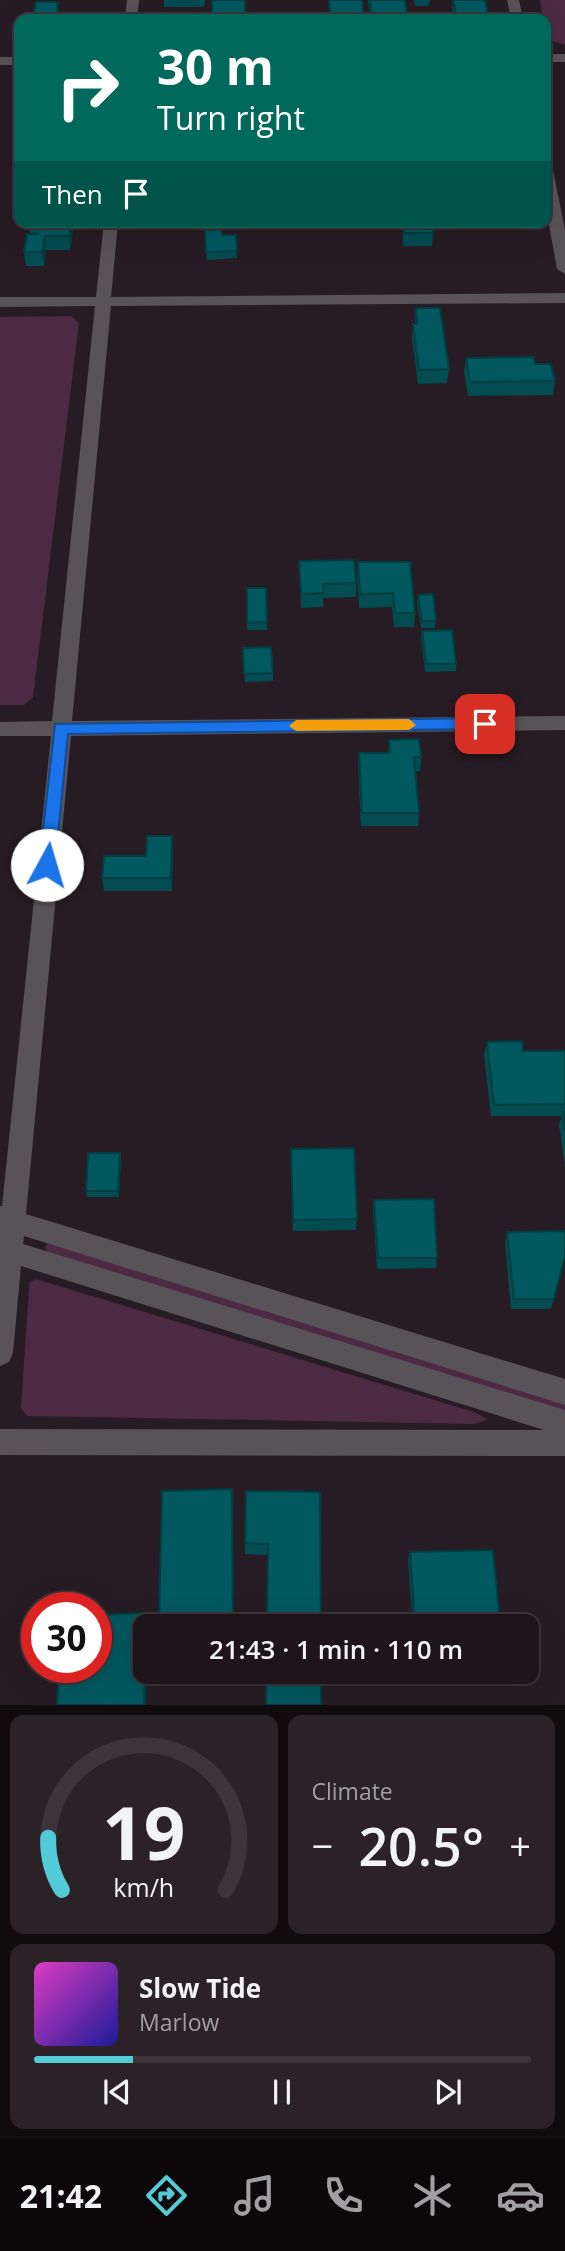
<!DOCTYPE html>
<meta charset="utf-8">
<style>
body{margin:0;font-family:"Open Sans",sans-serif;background:#2a2227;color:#f1f3f6;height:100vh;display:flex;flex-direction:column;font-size:26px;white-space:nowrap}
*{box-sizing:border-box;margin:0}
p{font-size:23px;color:#a09fa2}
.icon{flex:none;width:38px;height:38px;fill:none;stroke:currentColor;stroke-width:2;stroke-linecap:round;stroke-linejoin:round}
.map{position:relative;height:1705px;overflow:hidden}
.side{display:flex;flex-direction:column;gap:10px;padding:10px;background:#100c0e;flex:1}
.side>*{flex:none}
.hud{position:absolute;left:14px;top:14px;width:537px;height:214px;border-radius:14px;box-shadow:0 7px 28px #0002,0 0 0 2px #3b3439;background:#00695c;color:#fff;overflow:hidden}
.speed{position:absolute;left:21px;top:1592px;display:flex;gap:14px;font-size:35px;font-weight:700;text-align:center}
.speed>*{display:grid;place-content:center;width:91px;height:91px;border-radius:50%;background:#1d151a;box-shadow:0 7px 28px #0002,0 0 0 2px #3b3439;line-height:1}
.speed .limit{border:10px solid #d22;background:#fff;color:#111}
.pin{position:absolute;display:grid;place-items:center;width:60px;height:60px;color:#fff;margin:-30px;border-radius:14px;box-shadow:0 4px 10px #0006}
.me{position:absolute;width:77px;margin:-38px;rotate:6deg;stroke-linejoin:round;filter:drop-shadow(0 0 5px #0008)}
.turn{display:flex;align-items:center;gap:24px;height:147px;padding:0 28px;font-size:32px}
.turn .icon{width:91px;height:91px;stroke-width:2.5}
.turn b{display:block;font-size:49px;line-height:60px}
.then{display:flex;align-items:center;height:66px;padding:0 28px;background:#0003;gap:14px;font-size:26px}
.big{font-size:52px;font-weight:600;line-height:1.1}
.side .tile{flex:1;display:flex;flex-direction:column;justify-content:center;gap:10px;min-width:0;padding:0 24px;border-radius:14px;background:#2a2227}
.side .dial{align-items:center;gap:0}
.dial svg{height:182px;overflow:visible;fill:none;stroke:#3b3439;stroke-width:7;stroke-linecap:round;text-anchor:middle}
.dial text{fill:#f1f3f6;stroke:none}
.song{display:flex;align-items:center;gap:21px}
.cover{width:84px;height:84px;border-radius:10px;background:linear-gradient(135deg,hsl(310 70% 55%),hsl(240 70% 35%))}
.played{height:7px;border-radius:4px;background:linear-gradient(90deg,#52cbd7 20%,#3b3439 20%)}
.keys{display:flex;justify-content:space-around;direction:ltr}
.heat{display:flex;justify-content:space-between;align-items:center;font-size:38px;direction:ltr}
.side .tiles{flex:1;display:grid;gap:10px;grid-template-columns:1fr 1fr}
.tile:last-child{grid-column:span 2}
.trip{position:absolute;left:133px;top:1614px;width:406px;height:70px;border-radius:14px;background:#1d151a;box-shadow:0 7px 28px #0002,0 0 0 2px #3b3439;font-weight:600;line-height:70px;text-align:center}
.tabs{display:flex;height:112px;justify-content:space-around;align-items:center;background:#0c080a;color:#a09fa2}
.tabs .icon{width:49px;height:49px}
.tabs .selected{color:#52cbd7}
.tabs b{font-size:32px;color:#f1f3f6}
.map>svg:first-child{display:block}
.green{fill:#4d2a43}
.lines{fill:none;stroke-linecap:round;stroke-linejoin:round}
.street{fill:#585356;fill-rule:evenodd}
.wall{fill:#024c52}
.shaded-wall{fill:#013e42}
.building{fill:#02585f;stroke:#013e42;stroke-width:2}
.route{fill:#1a73e8;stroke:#114b97;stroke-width:2}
.slow{fill:#f59e0b}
</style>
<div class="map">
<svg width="565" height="1705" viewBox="0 0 565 1705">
<rect width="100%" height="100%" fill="#271c23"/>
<g class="green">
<path d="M 540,0 L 565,0 L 565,45 L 547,39 L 546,19 L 543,19 Z"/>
<path d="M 71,316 L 79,323 L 33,697 L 24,705 L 0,705 L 0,317 Z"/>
<path d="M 53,1242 L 565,1401 L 565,1413 L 48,1253 L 45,1248 L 47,1244 Z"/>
<path d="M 36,1279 L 474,1412 L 488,1420 L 474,1424 L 27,1416 L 21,1408 L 29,1288 L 30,1282 Z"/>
</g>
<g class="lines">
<g class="street">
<path d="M 127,0 L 139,0 L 137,19 L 125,19 Z"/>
<path d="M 507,0 L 519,0 L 523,19 L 511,19 Z"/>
<rect x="546" y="54" width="19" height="8"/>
<rect x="0" y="57" width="19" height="8"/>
<path d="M 546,166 L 553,170 L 565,230 L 565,274 L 557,269 L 546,208 Z"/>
<path d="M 104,222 L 118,222 L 111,297 L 565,293 L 565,303 L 111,306 L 72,721 L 565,716 L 565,730 L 71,736 L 26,1214 L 565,1379 L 565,1405 L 24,1236 L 23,1244 L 565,1410 L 565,1456 L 0,1455 L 0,1429 L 544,1430 L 21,1266 L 13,1353 L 9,1362 L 0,1366 L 0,1206 L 2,1206 L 51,736 L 0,736 L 0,722 L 52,721 L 95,306 L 0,307 L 0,297 L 96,297 Z"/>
</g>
</g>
<g class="wall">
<path d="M 164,0 L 205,0 L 204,7 L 164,7 Z"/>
<path d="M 368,0 L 405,0 L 408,19 L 370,19 Z"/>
<path d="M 414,0 L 430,0 L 429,6 L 415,6 Z"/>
<path d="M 453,0 L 489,19 L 453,19 L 452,13 Z"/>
<path d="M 29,222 L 74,222 L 70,250 L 46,250 L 44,266 L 26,266 L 24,252 L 30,234 Z"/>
<path d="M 249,222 L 290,222 L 290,225 L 249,226 Z"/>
<path d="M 402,222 L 432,222 L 433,233 L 432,246 L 403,246 Z"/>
<path d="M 205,230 L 222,235 L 236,235 L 237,258 L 207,260 Z"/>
<path d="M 416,308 L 449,369 L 447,383 L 418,384 L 412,338 L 413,324 L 415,324 Z"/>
<path d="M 466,358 L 555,381 L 553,395 L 468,396 L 464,372 Z"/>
<path d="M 299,561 L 356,583 L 356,597 L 323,598 L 323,607 L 301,608 Z"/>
<path d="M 358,562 L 415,613 L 414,627 L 394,627 L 392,607 L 359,608 L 357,576 Z"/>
<path d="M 247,588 L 266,588 L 267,630 L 247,630 Z"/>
<path d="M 418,595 L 436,621 L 435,628 L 421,628 L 417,602 Z"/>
<path d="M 422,631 L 456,664 L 456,671 L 425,672 L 421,638 Z"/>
<path d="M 243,648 L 273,673 L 273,681 L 245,682 Z"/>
<path d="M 389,740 L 421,757 L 420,771 L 415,771 L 419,813 L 418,826 L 361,826 L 358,766 L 359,753 L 388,753 Z"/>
<path d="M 172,836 L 173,850 L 172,891 L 104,891 L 102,878 L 146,856 Z"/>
<path d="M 487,1042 L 523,1051 L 565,1051 L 565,1168 L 559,1124 L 562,1116 L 491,1116 L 484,1054 Z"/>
<path d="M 291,1149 L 357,1219 L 356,1230 L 293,1231 Z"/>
<path d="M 121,1159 L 119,1197 L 87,1197 L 86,1191 Z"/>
<path d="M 374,1200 L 437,1258 L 436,1268 L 377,1269 L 373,1211 Z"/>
<path d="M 507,1232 L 554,1299 L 551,1309 L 511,1309 L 505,1243 Z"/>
<path d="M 232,1489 L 234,1626 L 160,1626 L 159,1622 Z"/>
<path d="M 320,1492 L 268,1555 L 245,1554 L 245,1543 Z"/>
<path d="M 410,1552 L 500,1623 L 499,1626 L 413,1626 L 408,1560 Z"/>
</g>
<g class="shaded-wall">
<path d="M 58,2 L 59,19 L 56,19 Z"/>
<path d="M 71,222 L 74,222 L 70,250 L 69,236 Z"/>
<path d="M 45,236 L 46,250 L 44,266 L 42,252 Z"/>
<path d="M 172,836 L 173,850 L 172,891 L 171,878 Z"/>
<path d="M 120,1153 L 121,1159 L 119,1197 L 118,1191 Z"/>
<path d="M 232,1489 L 233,1501 L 234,1626 L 233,1626 Z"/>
<path d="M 145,1671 L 147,1671 L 146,1705 L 144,1705 Z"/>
</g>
<g class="building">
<rect x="212" y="0" width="33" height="19"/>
<path d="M 329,0 L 362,0 L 364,19 L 330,19 Z"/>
<path d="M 370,0 L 405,0 L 408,19 L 372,18 Z"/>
<path d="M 453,0 L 485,0 L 489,19 L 457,19 Z"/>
<path d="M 36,2 L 58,2 L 56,19 L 33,19 Z"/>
<path d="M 431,13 L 448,13 L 449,19 L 432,19 Z"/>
<rect x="164" y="18" width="40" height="1"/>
<path d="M 29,222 L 71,222 L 69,236 L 45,236 L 42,252 L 24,252 L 27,234 L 38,234 L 40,223 L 29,223 Z"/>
<path d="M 403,222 L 432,222 L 433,233 L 404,233 Z"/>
<path d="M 205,230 L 221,230 L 222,235 L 236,235 L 237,251 L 206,252 Z"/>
<path d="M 416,308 L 440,308 L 449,369 L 419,370 L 413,324 L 417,324 Z"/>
<path d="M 534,357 L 535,364 L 551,364 L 555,381 L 470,382 L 466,358 Z"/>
<path d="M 354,560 L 356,583 L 323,584 L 324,593 L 301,594 L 299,561 Z"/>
<path d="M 358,562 L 410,562 L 415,613 L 395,613 L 393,593 L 360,594 Z"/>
<path d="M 247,588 L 266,588 L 267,622 L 247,623 Z"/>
<path d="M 433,594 L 436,621 L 422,621 L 418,595 Z"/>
<path d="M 452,630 L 456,664 L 426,664 L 422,631 Z"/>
<path d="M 271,647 L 273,673 L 244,674 L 243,648 Z"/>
<path d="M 419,739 L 421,757 L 414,757 L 419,813 L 362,813 L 359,753 L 390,753 L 389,740 Z"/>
<path d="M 147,836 L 172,836 L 171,878 L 102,878 L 104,856 L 146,856 Z"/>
<path d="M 522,1041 L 523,1051 L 565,1051 L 565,1104 L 494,1105 L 487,1042 Z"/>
<path d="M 563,1112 L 565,1112 L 565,1131 Z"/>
<path d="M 354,1148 L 357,1219 L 293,1220 L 291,1149 Z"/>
<path d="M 88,1153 L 120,1153 L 118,1191 L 86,1191 Z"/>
<path d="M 434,1199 L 437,1258 L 378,1258 L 374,1200 Z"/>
<path d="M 565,1231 L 565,1256 L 554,1299 L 514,1299 L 507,1232 Z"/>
<path d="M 232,1489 L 233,1626 L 174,1626 L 174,1621 L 159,1622 L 162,1491 Z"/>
<path d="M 246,1491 L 320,1492 L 321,1626 L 267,1626 L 268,1544 L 245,1543 Z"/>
<path d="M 493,1550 L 500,1623 L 415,1625 L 410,1552 Z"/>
<path d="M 146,1613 L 144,1705 L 57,1705 L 59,1668 L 96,1668 L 96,1615 Z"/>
<rect x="266" y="1671" width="55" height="34"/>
</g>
<path class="route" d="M 485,718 L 493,724 L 485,729 L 68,734 L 55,865 L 47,871 L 39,865 L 55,724 Z"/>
<path class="slow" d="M 409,719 L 416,725 L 409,730 L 296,731 L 289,726 L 296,720 Z"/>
</svg>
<div class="speed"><div class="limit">30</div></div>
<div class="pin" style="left:485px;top:724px;background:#d93025"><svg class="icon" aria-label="arrive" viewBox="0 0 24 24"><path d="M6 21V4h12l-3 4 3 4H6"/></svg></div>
<svg class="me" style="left:47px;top:865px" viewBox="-20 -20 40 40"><circle r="19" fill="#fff"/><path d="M0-13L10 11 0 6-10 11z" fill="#1a73e8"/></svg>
<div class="trip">21:43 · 1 min · 110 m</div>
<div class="hud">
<div class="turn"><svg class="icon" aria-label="right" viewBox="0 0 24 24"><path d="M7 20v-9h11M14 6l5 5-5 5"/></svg><div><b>30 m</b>Turn right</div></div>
<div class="then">Then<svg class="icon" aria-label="arrive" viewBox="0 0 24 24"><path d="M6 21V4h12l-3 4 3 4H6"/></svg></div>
</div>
</div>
<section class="side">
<div class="tiles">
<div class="tile dial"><svg viewBox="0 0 100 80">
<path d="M14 69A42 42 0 1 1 86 69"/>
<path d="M14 69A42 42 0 0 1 8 46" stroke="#52cbd7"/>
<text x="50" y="56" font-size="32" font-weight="700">19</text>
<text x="50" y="72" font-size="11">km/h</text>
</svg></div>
<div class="tile"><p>Climate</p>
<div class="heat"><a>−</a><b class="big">20.5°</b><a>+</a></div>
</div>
<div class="tile">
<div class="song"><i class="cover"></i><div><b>Slow Tide</b><p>Marlow</p></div></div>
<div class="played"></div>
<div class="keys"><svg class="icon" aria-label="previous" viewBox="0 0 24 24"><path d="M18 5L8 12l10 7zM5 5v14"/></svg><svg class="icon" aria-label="pause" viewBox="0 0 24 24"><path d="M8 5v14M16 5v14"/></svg><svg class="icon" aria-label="next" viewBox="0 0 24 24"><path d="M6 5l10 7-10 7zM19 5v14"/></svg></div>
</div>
</div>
</section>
<nav class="tabs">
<b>21:42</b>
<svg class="icon selected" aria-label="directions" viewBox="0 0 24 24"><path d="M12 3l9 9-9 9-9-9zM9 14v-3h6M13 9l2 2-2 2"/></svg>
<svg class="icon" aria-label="music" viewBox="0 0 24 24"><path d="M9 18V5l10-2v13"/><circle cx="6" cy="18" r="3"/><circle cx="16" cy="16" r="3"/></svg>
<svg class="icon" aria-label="phone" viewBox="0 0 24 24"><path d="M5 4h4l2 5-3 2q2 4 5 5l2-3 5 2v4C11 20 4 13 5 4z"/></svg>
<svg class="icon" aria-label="climate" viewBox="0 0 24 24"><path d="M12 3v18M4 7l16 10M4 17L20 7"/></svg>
<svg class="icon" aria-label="car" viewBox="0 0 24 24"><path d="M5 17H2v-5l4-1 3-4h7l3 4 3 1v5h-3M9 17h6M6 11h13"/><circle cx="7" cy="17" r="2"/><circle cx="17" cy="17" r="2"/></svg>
</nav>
